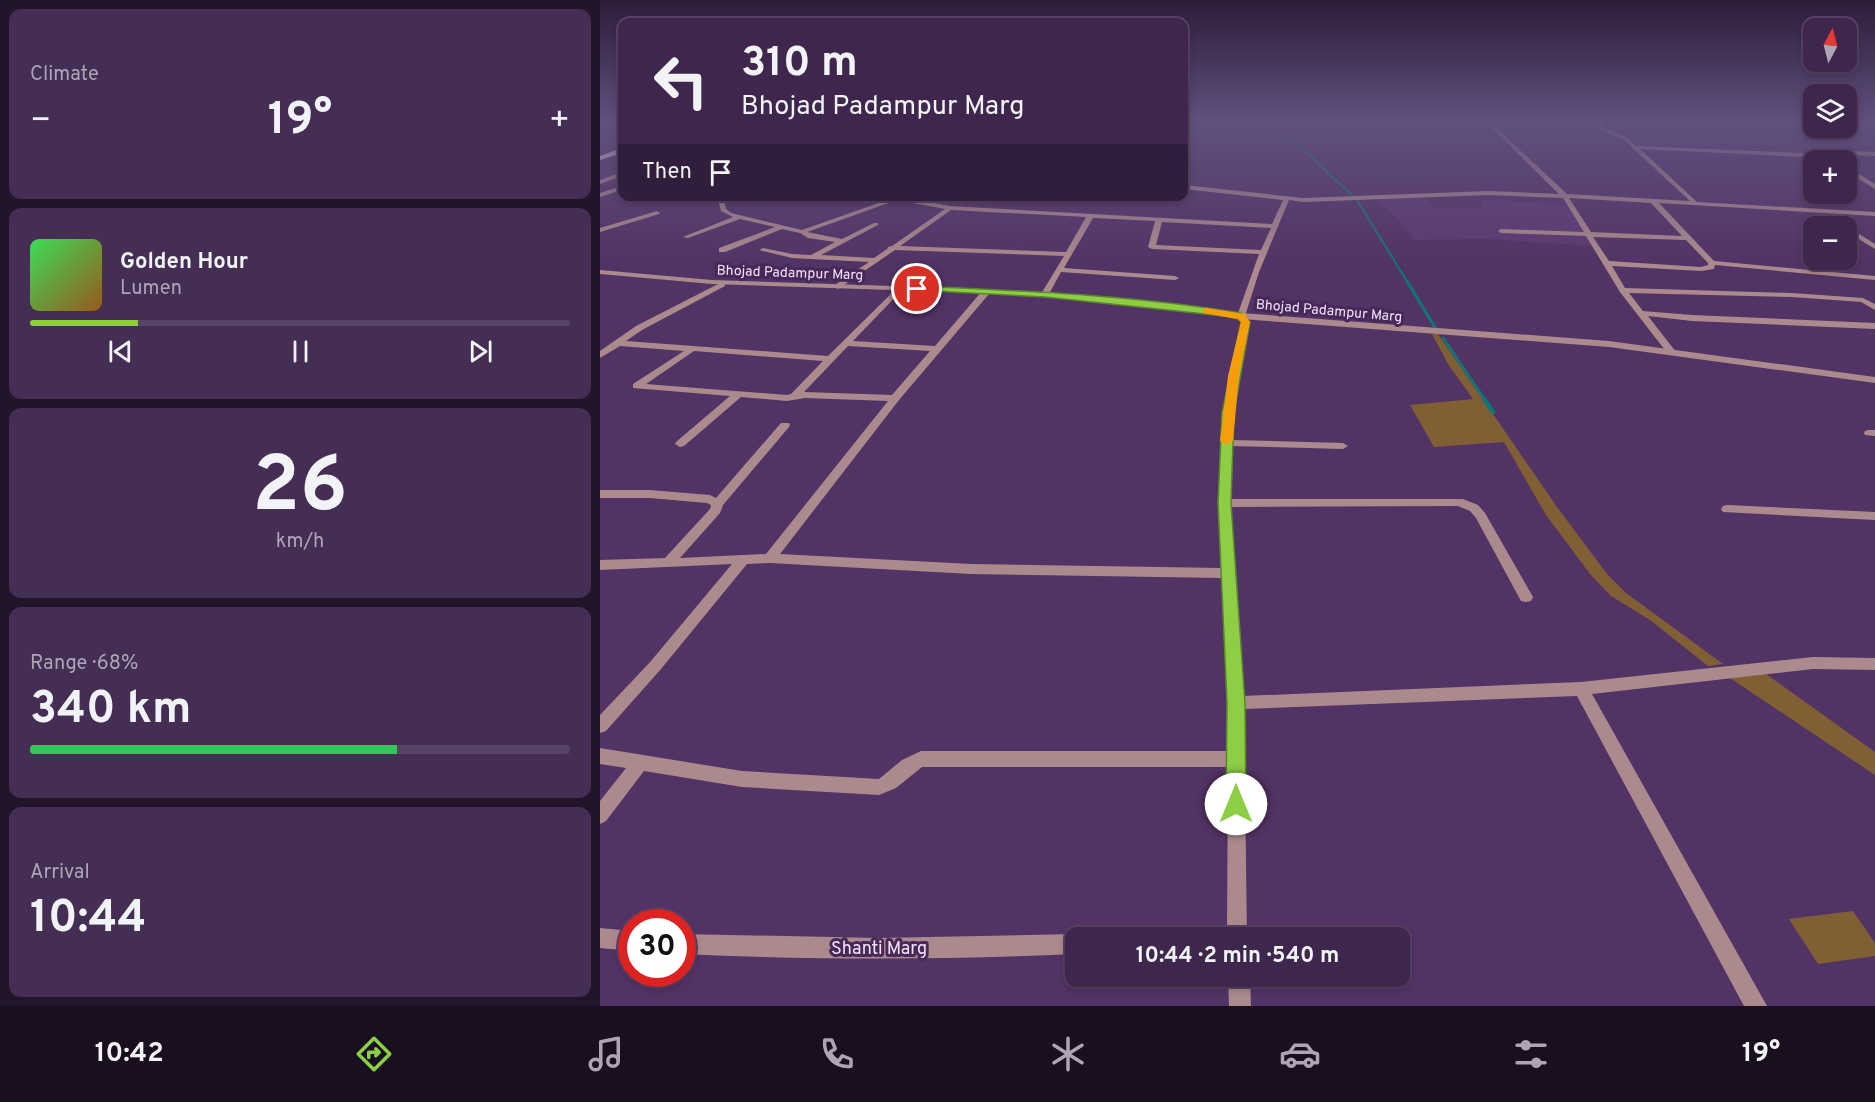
<!DOCTYPE html>
<meta charset="utf-8">
<style>
body{margin:0;font-family:Overpass,sans-serif;background:#452e53;color:#f1f3f6;height:100vh;display:flex;flex-direction:column;font-size:22px;white-space:nowrap}
*{box-sizing:border-box;margin:0}
p{font-size:20px;color:#ada5b5}
.icon{flex:none;width:33px;height:33px;fill:none;stroke:currentColor;stroke-width:2;stroke-linecap:round;stroke-linejoin:round}
.map{position:relative;flex:1;overflow:hidden}
.sheet{display:flex;flex-direction:column;gap:9px;padding:9px;background:#22152a;width:600px}
.sheet>*{flex:none}
.guide{position:absolute;left:18px;top:18px;width:570px;height:183px;border-radius:12px;box-shadow:0 3px 9px #0003,0 0 0 2px #574364;background:#3e264c;color:#f1f3f6;overflow:hidden}
.needle{width:39px;rotate:7deg}
.controls{position:absolute;left:1203px;top:18px;display:grid;gap:12px}
.controls a{display:grid;place-items:center;width:54px;height:54px;border-radius:12px;background:#3e264c;box-shadow:0 3px 9px #0003,0 0 0 2px #574364;font-size:30px}
.speed{position:absolute;left:18px;top:909px;display:flex;gap:12px;font-size:30px;font-weight:700;text-align:center}
.speed>*{display:grid;place-content:center;width:78px;height:78px;border-radius:50%;background:#3e264c;box-shadow:0 3px 9px #0003,0 0 0 2px #574364;line-height:1}
.speed .limit{border:9px solid #d22;background:#fff;color:#111}
.pin{position:absolute;display:grid;place-items:center;width:51px;height:51px;color:#fff;margin:-26px;border:3px solid #fff;border-radius:50%;box-shadow:0 2px 6px #0007}
.me{position:absolute;width:66px;margin:-33px;rotate:0deg;stroke-linejoin:round;filter:drop-shadow(0 0 4px #0008)}
.turn{display:flex;align-items:center;gap:21px;height:126px;padding:0 24px;font-size:27px}
.turn .icon{width:78px;height:78px;stroke-width:2.5}
.turn b{display:block;font-size:42px;line-height:51px}
.then{display:flex;align-items:center;height:57px;padding:0 24px;background:#0003;gap:12px;font-size:22px}
.big{font-size:45px;font-weight:700;line-height:1.1}
.sheet .card{flex:1;display:flex;flex-direction:column;justify-content:center;gap:9px;min-width:0;padding:0 21px;border-radius:12px;background:#452e53}
.sheet .dial{align-items:center;gap:0}
.dial b{font-size:78px;line-height:1}
.song{display:flex;align-items:center;gap:18px}
.cover{width:72px;height:72px;border-radius:9px;background:linear-gradient(135deg,hsl(130 70% 55%),hsl(30 70% 35%))}
.played{height:6px;border-radius:3px;background:linear-gradient(90deg,#8dce44 20%,#574364 20%)}
.keys{display:flex;justify-content:space-around;direction:ltr}
.heat{display:flex;justify-content:space-between;align-items:center;font-size:33px;direction:ltr}
.charge{height:9px;border-radius:4px;background:linear-gradient(90deg,#34c759 68%,#574364 0)}
.trip{position:absolute;left:465px;top:927px;width:345px;height:60px;border-radius:12px;background:#3e264c;box-shadow:0 3px 9px #0003,0 0 0 2px #574364;font-weight:700;line-height:60px;text-align:center}
.tab-bar{display:flex;height:96px;justify-content:space-around;align-items:center;background:#190f1e;color:#ada5b5}
.tab-bar .icon{width:42px;height:42px}
.tab-bar .selected{color:#8dce44}
.tab-bar b{font-size:27px;color:#f1f3f6}
main{display:flex;flex:1;min-height:0}
.map>svg:first-child{display:block}
.built{fill:#5c3972}
.green{fill:#815f34}
.lines{fill:none;stroke-linecap:round;stroke-linejoin:round}
.stream-far2{stroke:#0e7875;stroke-width:2}
.stream-far1{stroke:#0e7875;stroke-width:3}
.stream{stroke:#0e7875;stroke-width:4.5}
.minor{fill:#ab8a8d;fill-rule:evenodd}
.tertiary{fill:#ab8a8d;fill-rule:evenodd}
.trunk{fill:#fceeef;fill-rule:evenodd}
.route{fill:#8dce44;stroke:#5c862c;stroke-width:1.5}
.slow{fill:#f59e0b}
.labels{text-anchor:middle;stroke-width:6;stroke-linejoin:round;paint-order:stroke}
.far-street-label{font-size:14px;fill:#f1e3fb;stroke:#472859}
.near-street-label{font-size:18px;fill:#f1e3fb;stroke:#472859}
</style>
<main>
<section class="sheet">
<div class="card"><p>Climate</p>
<div class="heat"><a>−</a><b class="big">19°</b><a>+</a></div>
</div>
<div class="card">
<div class="song"><i class="cover"></i><div><b>Golden Hour</b><p>Lumen</p></div></div>
<div class="played"></div>
<div class="keys"><svg class="icon" aria-label="previous" viewBox="0 0 24 24"><path d="M18 5L8 12l10 7zM5 5v14"/></svg><svg class="icon" aria-label="pause" viewBox="0 0 24 24"><path d="M8 5v14M16 5v14"/></svg><svg class="icon" aria-label="next" viewBox="0 0 24 24"><path d="M6 5l10 7-10 7zM19 5v14"/></svg></div>
</div>
<div class="card dial"><b>26</b><p>km/h</p></div>
<div class="card"><p>Range · 68%</p><b class="big">340 km</b><div class="charge"></div></div>
<div class="card"><p>Arrival</p><b class="big">10:44</b></div>
</section>
<div class="map">
<svg width="1275" height="1006" viewBox="0 0 1275 1006">
<rect width="100%" height="100%" fill="#523365"/>
<path class="built" d="M 823,197 L 835,207 L 882,208 L 880,200 L 968,204 L 994,246 L 886,239 L 814,240 L 796,217 L 776,200 Z"/>
<g class="green">
<path d="M 832,334 L 838,334 L 957,507 L 1007,574 L 1026,593 L 1123,664 L 1108,666 L 1050,620 L 1011,596 L 990,574 L 946,515 L 904,442 L 834,447 L 810,405 L 873,399 L 848,364 Z"/>
<path d="M 1166,674 L 1275,752 L 1275,775 L 1130,678 Z"/>
<path d="M 1253,911 L 1275,943 L 1275,956 L 1218,964 L 1189,919 Z"/>
</g>
<g class="lines">
<g class="stream-far2">
<path d="M 677,125 L 755,198"/>
<path d="M 757,200 L 808,283"/>
</g>
<g class="stream-far1">
<path d="M 807,281 L 836,329"/>
<path d="M 843,338 L 885,400"/>
</g>
<path class="stream" d="M 884,399 L 893,412"/>
<g class="minor">
<path d="M 634,122 L 887,124 L 886,122 L 890,122 L 967,194 L 1090,201 L 1024,140 L 999,129 L 998,122 L 1002,122 L 1003,127 L 1028,138 L 1036,146 L 1227,154 L 1231,150 L 1275,152 L 1275,156 L 1232,154 L 1231,156 L 1238,160 L 1232,160 L 1227,158 L 1040,149 L 1097,202 L 1275,212 L 1275,216 L 1059,203 L 1114,261 L 1275,276 L 1275,280 L 1115,265 L 1114,269 L 1101,271 L 1012,266 L 1025,288 L 1192,293 L 1263,298 L 1275,304 L 1275,310 L 1261,302 L 1192,297 L 1029,293 L 1043,311 L 1092,315 L 1275,323 L 1275,329 L 1092,321 L 1048,316 L 1076,352 L 1071,355 L 1068,354 L 1020,292 L 986,236 L 901,233 L 898,231 L 901,229 L 984,232 L 963,198 L 889,195 L 703,202 L 689,200 L 659,272 L 645,316 L 650,322 L 633,413 L 632,440 L 743,443 L 748,446 L 743,449 L 632,446 L 631,499 L 863,499 L 878,505 L 885,513 L 933,597 L 931,601 L 926,602 L 921,601 L 876,518 L 870,511 L 858,506 L 631,507 L 643,696 L 981,682 L 1213,657 L 1275,658 L 1275,670 L 1213,669 L 992,694 L 1167,1006 L 1144,1006 L 977,696 L 644,709 L 647,938 L 603,938 L 606,931 L 613,928 L 627,927 L 628,767 L 322,767 L 296,788 L 279,795 L 142,787 L 44,771 L 6,821 L 0,824 L 0,801 L 26,768 L 0,764 L 0,748 L 142,771 L 279,779 L 302,760 L 321,751 L 628,751 L 628,703 L 622,578 L 371,574 L 170,563 L 147,564 L 61,669 L 6,731 L 0,733 L 0,715 L 51,661 L 132,564 L 0,570 L 0,560 L 65,558 L 110,509 L 111,505 L 107,503 L 50,498 L 0,498 L 0,490 L 50,490 L 110,495 L 116,498 L 181,423 L 189,423 L 190,425 L 189,427 L 123,505 L 120,513 L 80,558 L 166,554 L 288,401 L 205,398 L 187,401 L 141,397 L 84,446 L 80,447 L 75,444 L 76,442 L 130,396 L 33,388 L 33,384 L 84,351 L 20,346 L 0,358 L 0,351 L 36,326 L 122,282 L 125,282 L 125,286 L 42,330 L 26,341 L 228,356 L 299,286 L 302,286 L 302,290 L 253,341 L 335,346 L 383,290 L 389,290 L 389,294 L 299,400 L 180,554 L 371,564 L 622,568 L 619,503 L 623,413 L 642,322 L 637,316 L 659,254 L 552,249 L 548,247 L 555,221 L 493,218 L 464,268 L 575,276 L 579,278 L 575,280 L 461,272 L 449,294 L 445,296 L 441,294 L 464,256 L 295,250 L 238,289 L 234,287 L 235,285 L 269,262 L 192,258 L 159,250 L 163,248 L 192,254 L 211,255 L 235,242 L 208,238 L 200,233 L 182,229 L 125,252 L 119,252 L 119,248 L 175,227 L 140,219 L 88,238 L 83,237 L 133,217 L 121,211 L 117,196 L 123,196 L 126,209 L 131,213 L 202,230 L 290,199 L 279,196 L 295,196 L 350,206 L 672,224 L 683,200 L 584,189 L 584,185 L 703,198 L 889,191 L 959,194 L 890,126 L 636,123 ZM 969,198 L 1051,203 L 1082,236 L 991,232 ZM 297,200 L 345,209 L 292,246 L 288,247 L 287,249 L 274,258 L 221,255 L 278,225 L 278,223 L 274,223 L 242,239 L 207,232 ZM 351,210 L 486,217 L 466,252 L 300,246 ZM 562,222 L 671,228 L 661,250 L 556,245 ZM 993,237 L 1086,240 L 1108,263 L 1108,265 L 1101,267 L 1009,261 ZM 248,346 L 330,351 L 292,395 L 204,392 ZM 94,351 L 223,361 L 191,394 L 187,395 L 46,384 Z"/>
<path d="M 1246,166 L 1275,184 L 1275,189 L 1246,171 Z"/>
<path d="M 22,172 L 22,176 L 0,184 L 0,180 Z"/>
<path d="M 22,186 L 22,190 L 0,197 L 0,193 Z"/>
<path d="M 57,211 L 60,213 L 59,214 L 0,232 L 0,228 Z"/>
<path d="M 1244,226 L 1248,227 L 1275,244 L 1275,249 L 1246,231 L 1246,226 Z"/>
<path d="M 1269,430 L 1275,430 L 1275,436 L 1265,435 L 1264,433 L 1265,431 Z"/>
<path d="M 1127,505 L 1275,512 L 1275,520 L 1123,512 L 1121,509 L 1123,506 Z"/>
<path d="M 0,928 L 32,931 L 32,951 L 0,948 Z"/>
<path d="M 82,934 L 279,938 L 476,934 L 484,938 L 476,938 L 476,954 C 344,960 214,960 82,954 Z"/>
<path d="M 628,976 L 650,976 L 651,1006 L 629,1006 Z"/>
</g>
<path class="tertiary" d="M 0,270 L 112,280 L 384,289 L 514,297 L 641,313 L 1009,341 L 1275,377 L 1275,383 L 1009,347 L 641,319 L 514,302 L 384,293 L 112,284 L 0,274 Z"/>
<path class="trunk" d="M 19,149 L 22,149 L 22,153 L 0,160 L 0,156 Z"/>
</g>
<linearGradient id="sky" x2="0" y2="1"><stop stop-color="#2d1c38"/><stop offset="0.46" stop-color="#60507e"/><stop offset="1" stop-color="#60507e" stop-opacity="0"/></linearGradient>
<rect width="1275" height="263" fill="url(#sky)"/>
<path class="route" d="M 317,286 C 426,291 534,295 641,313 L 650,322 L 634,413 L 631,503 L 645,703 L 646,804 L 643,810 L 636,813 L 629,810 L 626,804 L 627,703 L 618,503 L 622,413 L 641,322 L 638,319 L 624,316 L 445,297 L 314,290 L 314,287 Z"/>
<path class="slow" d="M 606,308 L 645,314 L 650,322 L 639,376 L 633,441 L 626,445 L 620,441 L 628,376 L 641,322 L 638,319 L 603,313 L 603,309 Z"/>
<g class="labels">
<g class="far-street-label">
<text transform="translate(190 272) rotate(2)" y="5">Bhojad Padampur Marg</text>
<text transform="translate(729 310) rotate(5)" y="5">Bhojad Padampur Marg</text>
</g>
<g class="near-street-label">
<text x="279" y="954">Shanti Marg</text>
</g>
</g>
</svg>
<div class="controls">
<a><svg class="needle" viewBox="-14 -14 28 28"><path d="M0-13l5 13h-10z" fill="#e53935"/><path d="M0 13l5-13h-10z" fill="#ada5b5"/></svg></a>
<a><svg class="icon" aria-label="layers" viewBox="0 0 24 24"><path d="M12 4l9 5-9 5-9-5zM3 14l9 5 9-5"/></svg></a>
<a>+</a>
<a>−</a>
</div>
<div class="speed"><div class="limit">30</div></div>
<div class="pin" style="left:317px;top:289px;background:#d93025"><svg class="icon" aria-label="arrive" viewBox="0 0 24 24"><path d="M6 21V4h12l-3 4 3 4H6"/></svg></div>
<svg class="me" style="left:636px;top:804px" viewBox="-20 -20 40 40"><circle r="19" fill="#fff"/><path d="M0-13L10 11 0 6-10 11z" fill="#8dce44"/></svg>
<div class="trip">10:44 · 2 min · 540 m</div>
<div class="guide">
<div class="turn"><svg class="icon" aria-label="left" viewBox="0 0 24 24"><path d="M17 20v-9H6M10 6l-5 5 5 5"/></svg><div><b>310 m</b>Bhojad Padampur Marg</div></div>
<div class="then">Then<svg class="icon" aria-label="arrive" viewBox="0 0 24 24"><path d="M6 21V4h12l-3 4 3 4H6"/></svg></div>
</div>
</div>
</main>
<nav class="tab-bar">
<b>10:42</b>
<svg class="icon selected" aria-label="directions" viewBox="0 0 24 24"><path d="M12 3l9 9-9 9-9-9zM9 14v-3h6M13 9l2 2-2 2"/></svg>
<svg class="icon" aria-label="music" viewBox="0 0 24 24"><path d="M9 18V5l10-2v13"/><circle cx="6" cy="18" r="3"/><circle cx="16" cy="16" r="3"/></svg>
<svg class="icon" aria-label="phone" viewBox="0 0 24 24"><path d="M5 4h4l2 5-3 2q2 4 5 5l2-3 5 2v4C11 20 4 13 5 4z"/></svg>
<svg class="icon" aria-label="climate" viewBox="0 0 24 24"><path d="M12 3v18M4 7l16 10M4 17L20 7"/></svg>
<svg class="icon" aria-label="car" viewBox="0 0 24 24"><path d="M5 17H2v-5l4-1 3-4h7l3 4 3 1v5h-3M9 17h6M6 11h13"/><circle cx="7" cy="17" r="2"/><circle cx="17" cy="17" r="2"/></svg>
<svg class="icon" aria-label="filters" viewBox="0 0 24 24"><path d="M4 7h16M4 17h16"/><circle cx="9" cy="7" r="2"/><circle cx="15" cy="17" r="2"/></svg>
<b>19°</b>
</nav>
